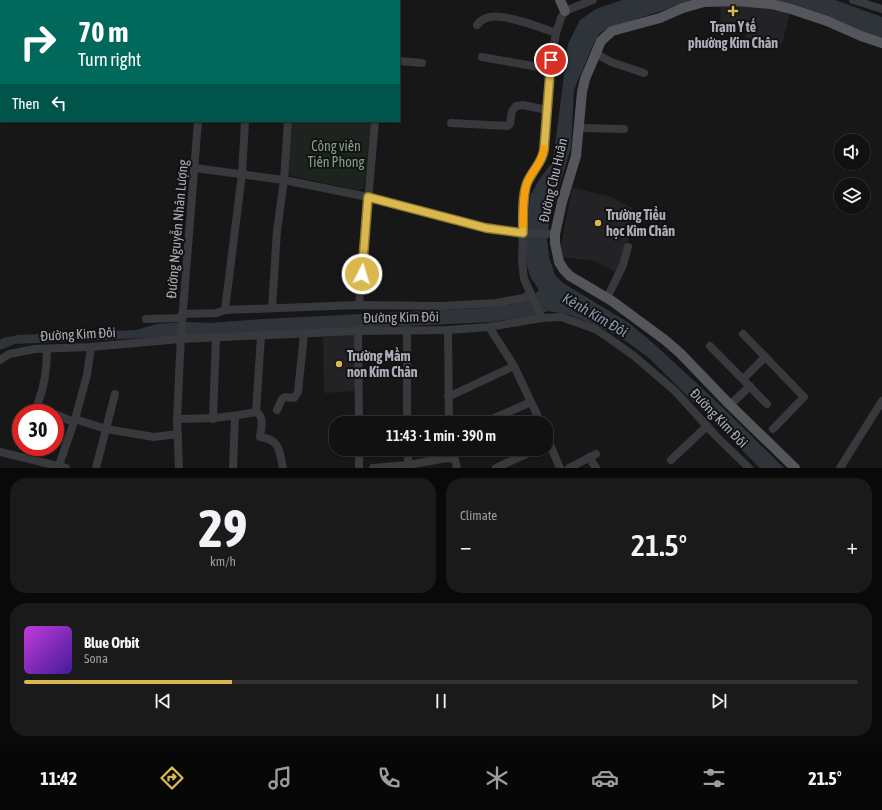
<!DOCTYPE html>
<meta charset="utf-8">
<style>
body{margin:0;font-family:"Asap Condensed",sans-serif;background:#1a1a1b;color:#f1f3f6;height:100vh;display:flex;flex-direction:column;font-size:15px;white-space:nowrap}
*{box-sizing:border-box;margin:0}
p{font-size:13px;color:#9c9d9f}
.icon{flex:none;width:22px;height:22px;fill:none;stroke:currentColor;stroke-width:2;stroke-linecap:round;stroke-linejoin:round}
.map{position:relative;height:468px;overflow:hidden}
.panel{display:flex;flex-direction:column;gap:10px;padding:10px;background:#09090a;flex:1}
.panel>*{flex:none}
.banner{position:absolute;left:0px;top:0px;width:400px;height:122px;box-shadow:0 1px 3px #0004,0 0 0 1px #303132;background:#00695c;color:#fff;overflow:hidden}
.fabs{position:absolute;left:834px;top:134px;display:grid;gap:8px}
.fabs a{display:grid;place-items:center;width:36px;height:36px;border-radius:50%;background:#111112;box-shadow:0 1px 3px #0004,0 0 0 1px #303132;font-size:20px}
.speed{position:absolute;left:12px;top:404px;display:flex;gap:8px;font-size:20px;font-weight:700;text-align:center}
.speed>*{display:grid;place-content:center;width:52px;height:52px;border-radius:50%;background:#111112;box-shadow:0 1px 3px #0004,0 0 0 1px #303132;line-height:1}
.speed .limit{border:6px solid #d22;background:#fff;color:#111}
.pin{position:absolute;display:grid;place-items:center;width:34px;height:34px;color:#fff;margin:-17px;border:2px solid #fff;border-radius:50%;box-shadow:0 1px 4px #0007}
.me{position:absolute;width:44px;margin:-22px;rotate:5deg;stroke-linejoin:round;filter:drop-shadow(0 0 3px #0008)}
.turn{display:flex;align-items:center;gap:14px;height:84px;padding:0 12px;font-size:18px}
.turn .icon{width:52px;height:52px;stroke-width:2.5}
.turn b{display:block;font-size:28px;line-height:34px}
.then{display:flex;align-items:center;height:38px;padding:0 12px;background:#0003;gap:8px;font-size:15px}
.big{font-size:30px;font-weight:600;line-height:1.1}
.panel .widget{flex:1;display:flex;flex-direction:column;justify-content:center;gap:6px;min-width:0;padding:0 14px;border-radius:16px;background:#1a1a1b}
.panel .dial{align-items:center;gap:0}
.dial b{font-size:52px;line-height:1}
.song{display:flex;align-items:center;gap:12px}
.cover{width:48px;height:48px;border-radius:6px;background:linear-gradient(135deg,hsl(290 70% 55%),hsl(260 70% 35%))}
.played{height:4px;border-radius:2px;background:linear-gradient(90deg,#dbb84d 25%,#303132 25%)}
.keys{display:flex;justify-content:space-around;direction:ltr}
.heat{display:flex;justify-content:space-between;align-items:center;font-size:22px;direction:ltr}
.panel .tiles{flex:1;display:grid;gap:10px;grid-template-columns:1fr 1fr}
.widget:last-child{grid-column:span 2}
.trip{position:absolute;left:329px;top:416px;width:224px;height:40px;border-radius:16px;background:#111112;box-shadow:0 1px 3px #0004,0 0 0 1px #303132;font-weight:600;line-height:40px;text-align:center}
.tab-bar{display:flex;height:64px;justify-content:space-around;align-items:center;background:#070707;color:#9c9d9f}
.tab-bar .icon{width:28px;height:28px}
.tab-bar .active{color:#dbb84d}
.tab-bar b{font-size:18px;color:#f1f3f6}
.map>svg:first-child{display:block}
.built{fill:#232325}
.green{fill:#1d231f}
.water{fill:#2f343b}
.lines{fill:none;stroke-linecap:round;stroke-linejoin:round}
.minor{stroke:#38393d;stroke-width:8}
.major{stroke:#55565c;stroke-width:10}
.route-casing{stroke:#8e7832;stroke-width:10}
.route{stroke:#dbb84d;stroke-width:7}
.slow{stroke:#f59e0b;stroke-width:7}
.poi-dot{fill:#dbb84d;stroke:#121213;stroke-width:1.5}
.labels{text-anchor:middle;stroke-width:4;stroke-linejoin:round;paint-order:stroke}
.poi-label{font-size:14px;font-weight:bold;fill:#abadb7;stroke:#121213;text-anchor:start}
.park-label{font-size:14px;fill:#849f88;stroke:#121213}
.street-label{font-size:14px;fill:#abadb7;stroke:#121213}
.water-label{font-size:15px;font-style:italic;fill:#8697ad;stroke:#121213}
</style>
<div class="map">
<svg width="882" height="468" viewBox="0 0 882 468">
<rect width="100%" height="100%" fill="#171718"/>
<g class="built">
<path d="M 720,1 L 791,9 L 782,44 L 746,44 L 745,30 L 721,30 Z"/>
<path d="M 572,188 L 609,196 L 632,208 L 629,238 L 618,273 L 594,261 L 563,257 L 561,245 Z"/>
<path d="M 354,335 L 356,391 L 324,393 L 323,337 Z"/>
</g>
<path class="green" d="M 291,121 L 371,121 L 364,188 L 359,190 L 356,190 L 287,175 Z"/>
<g class="water">
<path d="M 622,0 L 696,0 L 608,28 L 599,34 L 593,45 L 574,90 L 571,148 L 559,186 L 549,224 L 547,240 L 549,257 L 555,275 L 563,283 L 629,323 L 653,343 L 718,403 L 784,468 L 760,468 L 649,358 L 627,342 L 607,330 L 570,315 L 548,311 L 534,316 L 491,322 L 15,344 L 0,350 L 0,340 L 3,338 L 18,335 L 136,330 L 157,324 L 187,322 L 210,323 L 263,319 L 481,308 L 514,304 L 530,299 L 539,290 L 531,278 L 525,260 L 527,223 L 530,196 L 539,180 L 553,161 L 568,44 L 580,20 L 596,9 Z"/>
<path d="M 766,0 L 835,0 L 882,17 L 882,38 Z"/>
</g>
<g class="lines">
<g class="minor">
<path d="M 853,0 L 882,9"/>
<path d="M 207,1 L 207,0"/>
<path d="M 254,1 L 254,0"/>
<path d="M 296,1 L 296,0"/>
<path d="M 384,1 L 384,0"/>
<path d="M 477,25 C 480,21 484,18 490,17 C 506,14 540,27 556,33"/>
<path d="M 595,53 L 611,62 L 644,73"/>
<path d="M 482,57 L 550,69"/>
<path d="M 399,61 L 422,63"/>
<path d="M 198,121 L 181,335 L 177,419 C 205,419 229,418 256,412 L 261,336"/>
<path d="M 451,123 L 508,126 L 510,124 L 512,111 L 516,106 L 523,105 L 547,110"/>
<path d="M 579,128 L 624,129"/>
<path d="M 195,168 L 284,180 L 368,197 L 486,228 L 523,233 L 555,234"/>
<path d="M 607,298 L 623,265 L 628,247"/>
<path d="M 359,305 L 375,121"/>
<path d="M 272,308 L 277,231 L 284,180 L 288,121"/>
<path d="M 225,310 L 242,174 L 245,121"/>
<path d="M 182,314 L 216,313 L 225,310 L 359,305 L 440,306 L 496,303 L 523,298 L 531,294"/>
<path d="M 542,318 L 524,279 L 522,260 L 523,233 L 526,186 L 530,177 L 543,158 L 550,69 L 556,33 L 561,18 L 565,11 L 593,0"/>
<path d="M 146,319 L 182,318"/>
<path d="M 489,327 L 514,366 L 541,423"/>
<path d="M 407,330 L 407,423"/>
<path d="M 448,330 L 449,423"/>
<path d="M 358,331 L 359,423"/>
<path d="M 743,334 L 804,397 L 773,429"/>
<path d="M 710,346 L 767,404"/>
<path d="M 0,360 L 9,354 L 35,349 L 91,347 L 180,339 L 358,331 L 448,330 L 489,327 L 542,318 L 561,317 L 595,329 L 606,336 L 634,356 L 675,391 L 716,436 L 749,468"/>
<path d="M 743,379 L 765,357"/>
<path d="M 448,397 L 514,366"/>
<path d="M 38,403 C 45,385 47,368 47,349"/>
<path d="M 730,405 L 750,386"/>
<path d="M 277,410 L 282,399 L 285,397 L 294,398 L 298,392 L 304,334"/>
<path d="M 256,412 C 265,417 261,428 260,437 C 281,440 279,451 283,468"/>
<path d="M 55,414 L 71,421 L 75,419 L 87,375 L 91,347"/>
<path d="M 177,419 L 179,468"/>
<path d="M 213,419 L 216,338"/>
<path d="M 483,423 L 531,402"/>
<path d="M 546,435 L 560,468"/>
<path d="M 359,449 L 359,468"/>
<path d="M 408,449 L 408,465"/>
<path d="M 0,452 L 66,468"/>
<path d="M 589,457 L 596,468"/>
<path d="M 447,458 L 448,449"/>
<path d="M 671,460 L 707,426"/>
<path d="M 58,468 L 75,419 L 106,429 L 115,394"/>
<path d="M 96,468 L 106,429 L 154,437 L 178,434"/>
<path d="M 233,468 L 235,417"/>
<path d="M 373,468 L 408,465 L 447,458 L 455,459 L 457,468"/>
<path d="M 496,468 L 537,449"/>
<path d="M 569,468 L 596,454"/>
<path d="M 840,468 L 882,401"/>
</g>
<g class="major">
<path d="M 560,0 L 565,11"/>
<path d="M 795,468 L 730,405 L 680,353 L 665,340 L 612,301 L 570,276 L 564,270 L 559,262 L 555,243 L 555,234 L 562,202 L 576,156 L 582,92 L 585,79 L 601,41 L 612,31 L 660,18 L 683,8 L 704,2 L 737,1 L 771,4 L 791,9 L 827,21 L 861,36 L 882,43"/>
</g>
</g>
<g class="lines">
<g class="route-casing">
<path id="route" d="M 362,274 L 368,197 L 486,228 L 523,233 C 523,218 522,196 527,183 C 532,171 542,163 544,150 L 551,60"/>
</g>
<use href="#route" class="route"/>
<path class="slow" d="M 523,225 C 524,212 522,194 528,181 C 533,169 543,161 544,148"/>
</g>
<g class="poi-dot">
<path d="M731 5h4v4h4v4h-4v4h-4v-4h-4v-4h4z"/>
<circle cx="598" cy="223" r="4"/>
<circle cx="339" cy="364" r="4"/>
</g>
<g class="labels">
<g class="poi-label">
<text x="733" y="32" text-anchor="middle">Trạm Y tế<tspan x="733" dy="16">phường Kim Chân</tspan></text>
<text x="606" y="220">Trường Tiểu<tspan x="606" dy="16">học Kim Chân</tspan></text>
<text x="347" y="361">Trường Mầm<tspan x="347" dy="16">non Kim Chân</tspan></text>
</g>
<g class="park-label">
<text x="336" y="151">Công viên<tspan x="336" dy="16">Tiên Phong</tspan></text>
</g>
<g class="street-label">
<text transform="translate(553 180) rotate(-77)" y="5">Đường Chu Huân</text>
<text transform="translate(177 229) rotate(-85)" y="5">Đường Nguyễn Nhân Lượng</text>
<text transform="translate(401 317) rotate(-1)" y="5">Đường Kim Đôi</text>
<text transform="translate(78 334) rotate(-3)" y="5">Đường Kim Đôi</text>
<text transform="translate(719 418) rotate(46)" y="5">Đường Kim Đôi</text>
</g>
<g class="water-label">
<text transform="translate(595 315) rotate(30)" y="5">Kênh Kim Đôi</text>
</g>
</g>
</svg>
<div class="fabs">
<a><svg class="icon" aria-label="sound" viewBox="0 0 24 24"><path d="M4 9h4l5-4v14l-5-4H4zM17 9q2 3 0 6"/></svg></a>
<a><svg class="icon" aria-label="layers" viewBox="0 0 24 24"><path d="M12 4l9 5-9 5-9-5zM3 14l9 5 9-5"/></svg></a>
</div>
<div class="speed"><div class="limit">30</div></div>
<div class="pin" style="left:551px;top:60px;background:#d93025"><svg class="icon" aria-label="arrive" viewBox="0 0 24 24"><path d="M6 21V4h12l-3 4 3 4H6"/></svg></div>
<svg class="me" style="left:362px;top:274px" viewBox="-20 -20 40 40"><circle r="17" fill="#dbb84d" stroke="#fff" stroke-width="3"/><path d="M0-11L8 9 0 5-8 9z" fill="#fff"/></svg>
<div class="trip">11:43 · 1 min · 390 m</div>
<div class="banner">
<div class="turn"><svg class="icon" aria-label="right" viewBox="0 0 24 24"><path d="M7 20v-9h11M14 6l5 5-5 5"/></svg><div><b>70 m</b>Turn right</div></div>
<div class="then">Then<svg class="icon" aria-label="left" viewBox="0 0 24 24"><path d="M17 20v-9H6M10 6l-5 5 5 5"/></svg></div>
</div>
</div>
<section class="panel">
<div class="tiles">
<div class="widget dial"><b>29</b><p>km/h</p></div>
<div class="widget"><p>Climate</p>
<div class="heat"><a>−</a><b class="big">21.5°</b><a>+</a></div>
</div>
<div class="widget">
<div class="song"><i class="cover"></i><div><b>Blue Orbit</b><p>Sona</p></div></div>
<div class="played"></div>
<div class="keys"><svg class="icon" aria-label="previous" viewBox="0 0 24 24"><path d="M18 5L8 12l10 7zM5 5v14"/></svg><svg class="icon" aria-label="pause" viewBox="0 0 24 24"><path d="M8 5v14M16 5v14"/></svg><svg class="icon" aria-label="next" viewBox="0 0 24 24"><path d="M6 5l10 7-10 7zM19 5v14"/></svg></div>
</div>
</div>
</section>
<nav class="tab-bar">
<b>11:42</b>
<svg class="icon active" aria-label="directions" viewBox="0 0 24 24"><path d="M12 3l9 9-9 9-9-9zM9 14v-3h6M13 9l2 2-2 2"/></svg>
<svg class="icon" aria-label="music" viewBox="0 0 24 24"><path d="M9 18V5l10-2v13"/><circle cx="6" cy="18" r="3"/><circle cx="16" cy="16" r="3"/></svg>
<svg class="icon" aria-label="phone" viewBox="0 0 24 24"><path d="M5 4h4l2 5-3 2q2 4 5 5l2-3 5 2v4C11 20 4 13 5 4z"/></svg>
<svg class="icon" aria-label="climate" viewBox="0 0 24 24"><path d="M12 3v18M4 7l16 10M4 17L20 7"/></svg>
<svg class="icon" aria-label="car" viewBox="0 0 24 24"><path d="M5 17H2v-5l4-1 3-4h7l3 4 3 1v5h-3M9 17h6M6 11h13"/><circle cx="7" cy="17" r="2"/><circle cx="17" cy="17" r="2"/></svg>
<svg class="icon" aria-label="filters" viewBox="0 0 24 24"><path d="M4 7h16M4 17h16"/><circle cx="9" cy="7" r="2"/><circle cx="15" cy="17" r="2"/></svg>
<b>21.5°</b>
</nav>
